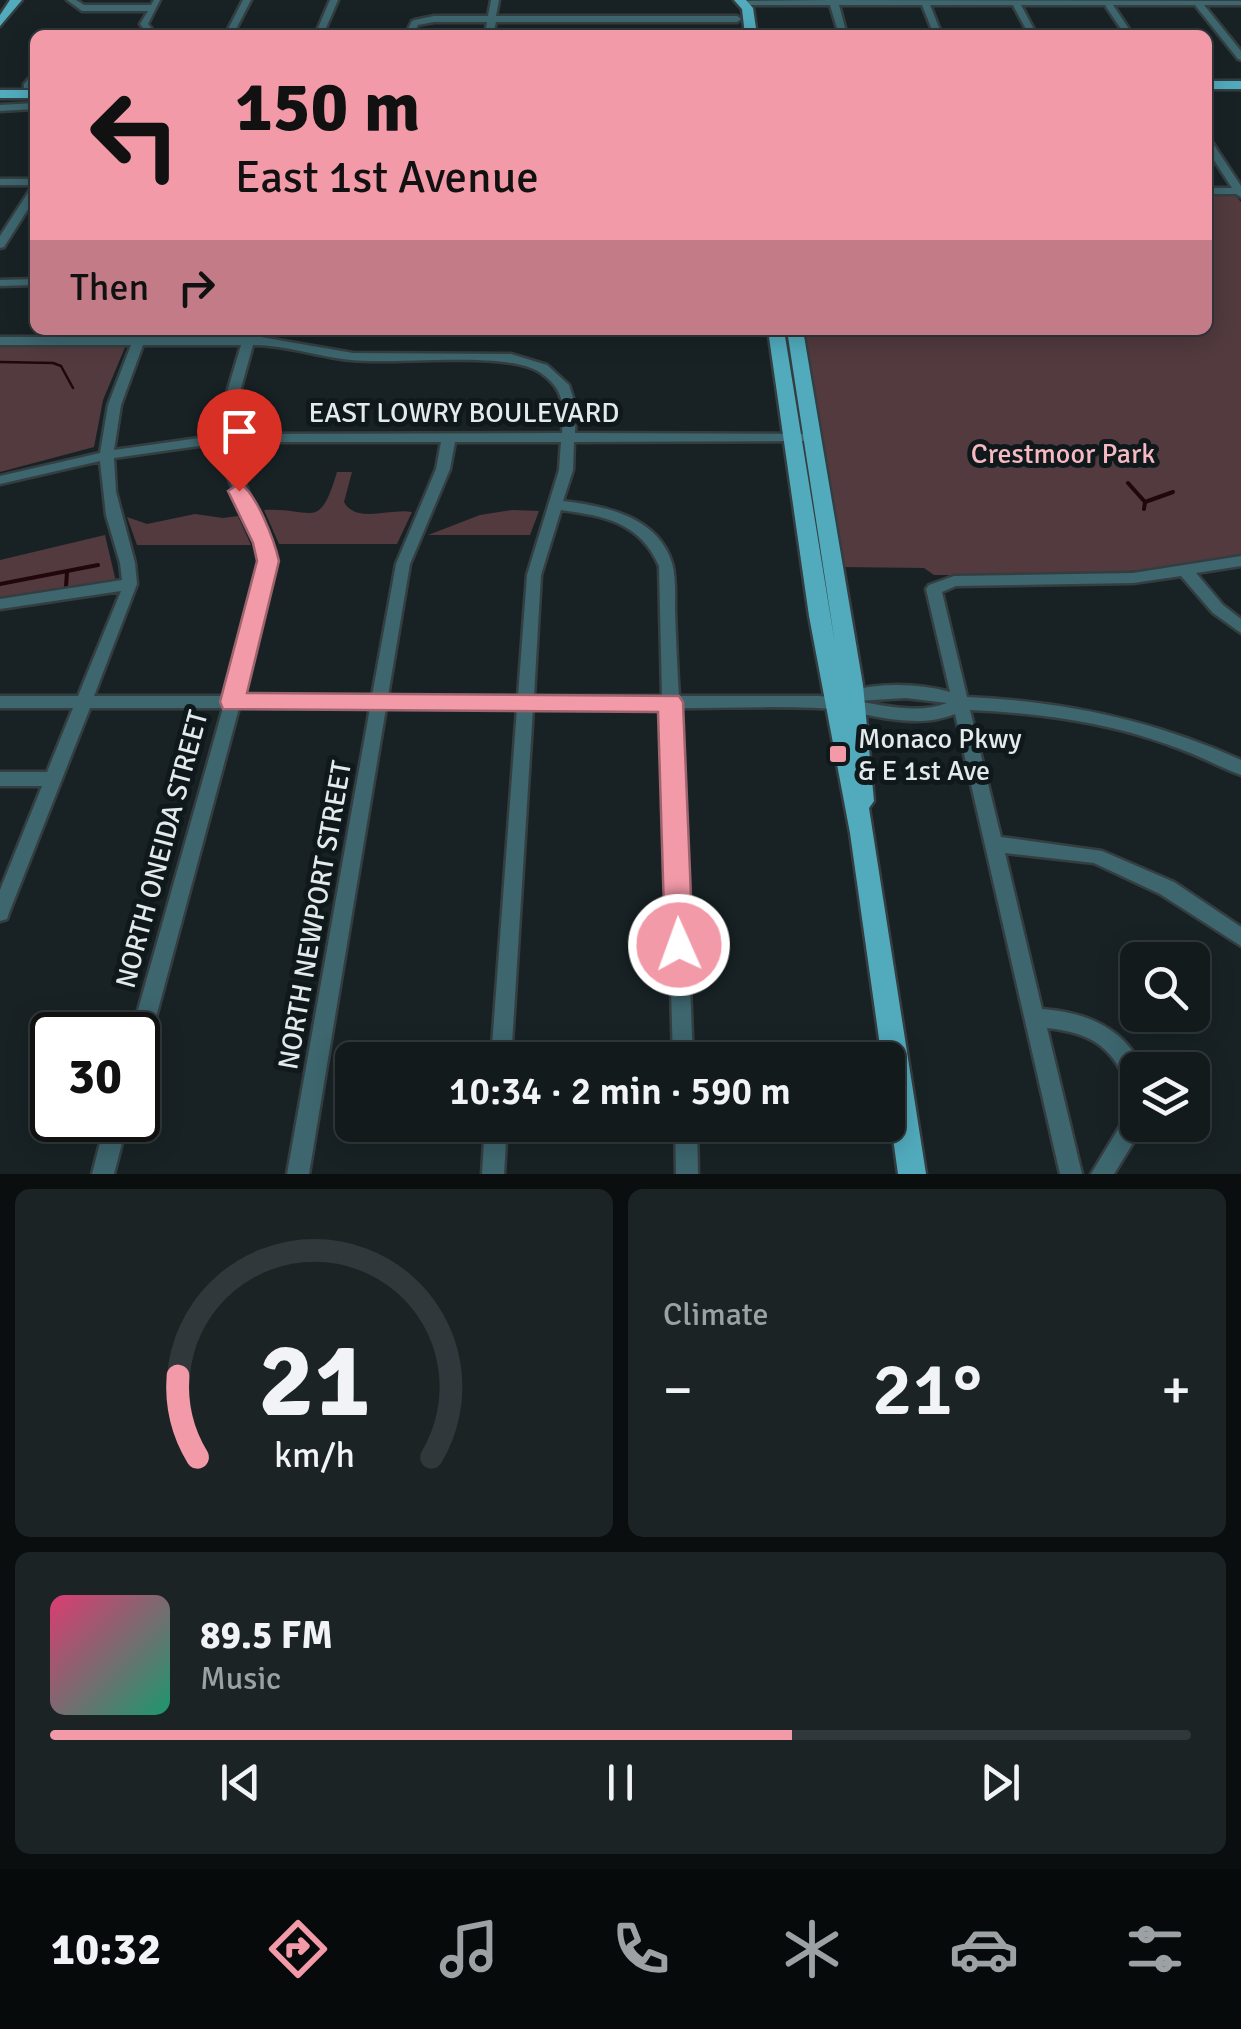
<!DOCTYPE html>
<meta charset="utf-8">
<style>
body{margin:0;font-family:Signika,sans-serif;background:#1b2325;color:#f1f3f6;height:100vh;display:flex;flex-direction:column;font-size:38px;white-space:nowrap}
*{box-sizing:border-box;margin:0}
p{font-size:32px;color:#9ca1a3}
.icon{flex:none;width:55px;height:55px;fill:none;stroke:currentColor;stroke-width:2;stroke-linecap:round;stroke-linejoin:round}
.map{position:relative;height:1174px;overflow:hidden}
.side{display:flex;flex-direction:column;gap:15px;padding:15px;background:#0a0e0f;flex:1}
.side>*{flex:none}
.banner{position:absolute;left:30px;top:30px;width:1182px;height:305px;border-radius:15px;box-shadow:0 5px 25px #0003,0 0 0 2px #31383b;background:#f39aa9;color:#111;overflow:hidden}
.buttons{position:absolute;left:1120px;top:942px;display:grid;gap:20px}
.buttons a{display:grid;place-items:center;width:90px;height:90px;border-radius:15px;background:#121a1c;box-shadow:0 5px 25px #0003,0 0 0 2px #31383b;font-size:50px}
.speed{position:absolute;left:30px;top:1012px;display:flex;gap:20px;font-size:50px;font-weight:700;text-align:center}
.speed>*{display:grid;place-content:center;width:130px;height:130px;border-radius:50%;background:#121a1c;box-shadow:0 5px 25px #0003,0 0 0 2px #31383b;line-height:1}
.speed .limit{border:5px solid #111;border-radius:15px;background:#fff;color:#111}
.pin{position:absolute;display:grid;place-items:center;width:85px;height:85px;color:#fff;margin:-102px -42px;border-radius:50% 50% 50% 0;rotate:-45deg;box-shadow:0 0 10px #0007}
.pin .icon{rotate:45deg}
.me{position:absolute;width:110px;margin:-55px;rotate:358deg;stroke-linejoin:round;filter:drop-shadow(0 0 8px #0008)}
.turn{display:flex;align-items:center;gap:35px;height:210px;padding:0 40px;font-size:45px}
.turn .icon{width:130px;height:130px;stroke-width:2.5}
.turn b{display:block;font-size:70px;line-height:85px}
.then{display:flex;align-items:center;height:95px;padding:0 40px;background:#0003;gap:20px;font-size:38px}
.big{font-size:75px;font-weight:600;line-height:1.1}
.side .tile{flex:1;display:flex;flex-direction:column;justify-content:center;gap:15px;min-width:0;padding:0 35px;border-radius:15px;background:#1b2325}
.side .dial{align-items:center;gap:0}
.dial svg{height:260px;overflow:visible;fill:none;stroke:#31383b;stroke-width:7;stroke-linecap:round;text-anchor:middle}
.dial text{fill:#f1f3f6;stroke:none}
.song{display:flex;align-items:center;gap:30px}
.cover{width:120px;height:120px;border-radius:15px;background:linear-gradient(135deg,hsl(340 70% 55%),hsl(160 70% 35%))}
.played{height:10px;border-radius:5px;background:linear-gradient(90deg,#f39aa9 65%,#31383b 65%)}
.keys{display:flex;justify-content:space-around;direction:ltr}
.heat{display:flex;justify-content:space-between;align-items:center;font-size:55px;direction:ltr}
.side .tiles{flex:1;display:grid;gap:15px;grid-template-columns:1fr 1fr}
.tile:last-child{grid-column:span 2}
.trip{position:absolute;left:335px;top:1042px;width:570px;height:100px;border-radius:15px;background:#121a1c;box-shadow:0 5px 25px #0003,0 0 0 2px #31383b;font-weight:600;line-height:100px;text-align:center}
.tab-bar{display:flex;height:160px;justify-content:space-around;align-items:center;background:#070a0b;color:#9ca1a3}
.tab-bar .icon{width:70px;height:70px}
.tab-bar .selected{color:#f39aa9}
.tab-bar b{font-size:45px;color:#f1f3f6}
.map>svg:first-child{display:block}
.green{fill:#523a3e}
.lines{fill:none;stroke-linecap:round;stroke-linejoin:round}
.stream-far1{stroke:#21070c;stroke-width:2.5}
.stream{stroke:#21070c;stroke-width:4}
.minor-casing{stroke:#343e41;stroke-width:5}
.major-casing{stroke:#343e41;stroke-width:5}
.minor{fill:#3d666e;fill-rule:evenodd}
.major{fill:#51abbd;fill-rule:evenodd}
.route{fill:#f39aa9;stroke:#9e646e;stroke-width:2.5}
.poi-dot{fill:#f39aa9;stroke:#0f191b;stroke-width:4}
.labels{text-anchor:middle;stroke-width:10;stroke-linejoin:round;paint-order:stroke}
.street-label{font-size:28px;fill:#e3eaeb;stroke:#0f191b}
.park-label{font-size:28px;fill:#f8b8c2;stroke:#0f191b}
.poi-label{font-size:28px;fill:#e3eaeb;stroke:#0f191b;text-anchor:start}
</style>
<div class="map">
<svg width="1241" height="1174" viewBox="0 0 1241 1174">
<rect width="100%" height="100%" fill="#182225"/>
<g class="green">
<path d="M 1208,194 L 1234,194 L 1241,202 L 1241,554 C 1140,578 1037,575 934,575 L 924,568 L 840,567 L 804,330 L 1208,330 Z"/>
<path d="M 0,345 L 126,345 L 103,400 L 94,447 L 0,472 Z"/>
<path d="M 337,472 L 352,472 L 344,502 C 356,524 390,508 412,512 L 397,544 L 279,544 L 264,510 C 313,507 319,533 337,472 Z"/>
<path d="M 512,510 L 539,511 L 530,535 L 428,535 L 480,515 Z"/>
<path d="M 195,514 L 223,518 L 238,516 L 251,545 L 137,545 L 127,517 L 147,524 Z"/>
<path d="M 105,535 L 116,582 L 0,600 L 0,560 Z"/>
</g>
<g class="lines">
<path class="stream-far1" d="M 0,362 L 53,363 L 61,366 L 73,388"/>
<g class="stream">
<path d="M 1128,483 L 1145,502 L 1144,509"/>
<path d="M 1145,502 L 1173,492"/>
<path d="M 0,584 L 98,565"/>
<path d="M 66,587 L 67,572"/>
</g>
<g class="minor-casing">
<g id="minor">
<path d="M 67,0 L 76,0 L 84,5 L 151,5 L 154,0 L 160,0 L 148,24 L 157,35 L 148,35 L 140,24 L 148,11 L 82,11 Z"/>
<path d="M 243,0 L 251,0 L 233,35 L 225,35 Z"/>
<path d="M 330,0 L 338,0 L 323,35 L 315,35 Z"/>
<path d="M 491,0 L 499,0 L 496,16 L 737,16 L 741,19 L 737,22 L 496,22 L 493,35 L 485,35 L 487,22 L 434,22 L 418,25 L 413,35 L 405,35 L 412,21 L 415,20 L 434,16 L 488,16 Z"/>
<path d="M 829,0 L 1241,1 L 1241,5 L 1204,5 L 1241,51 L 1241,60 L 1238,59 L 1195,5 L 1113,5 L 1133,35 L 1125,35 L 1105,5 L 1021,5 L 1037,35 L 1029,35 L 1013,5 L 930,5 L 942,35 L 934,35 L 922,5 L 839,5 L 847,35 L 839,35 L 830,5 L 741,5 L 737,3 L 741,1 Z"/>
<path d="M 35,72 L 35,81 L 30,88 L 24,88 L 24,84 Z"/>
<path d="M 35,103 L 35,109 L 0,111 L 0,105 Z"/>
<path d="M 1208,141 L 1212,142 L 1241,186 L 1241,197 L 1236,194 L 1208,194 L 1208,188 L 1232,188 L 1208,151 Z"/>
<rect x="0" y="179" width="35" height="6"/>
<path d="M 35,187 L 35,198 L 4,247 L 0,248 L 0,236 L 31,188 Z"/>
<path d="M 35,279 L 35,285 L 0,286 L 0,280 Z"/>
<path d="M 0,337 L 261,337 L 353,353 L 511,354 L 547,365 L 569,385 L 576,407 L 575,433 L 817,434 L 819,437 L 812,441 L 574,442 L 573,470 L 563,501 C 606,506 658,517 672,563 C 676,577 675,595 675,610 C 676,638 677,667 679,696 L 819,696 L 840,698 L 842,693 L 848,691 C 881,683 917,683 950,692 L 926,589 L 929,585 L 954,576 L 1133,573 L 1241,556 L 1241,566 L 1196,573 L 1223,605 L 1241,619 L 1241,633 L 1213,613 L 1181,576 L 1133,583 L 956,586 L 942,592 L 967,697 C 1063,701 1154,720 1241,760 L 1241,775 C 1217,766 1194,753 1169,745 C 1106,722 1038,713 970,710 L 1001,837 L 1102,851 L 1174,882 L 1241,927 L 1241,946 L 1160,894 L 1094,863 L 1005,853 L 1042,1009 C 1085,1012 1126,1028 1143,1070 L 1138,1070 L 1138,1094 L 1131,1091 C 1113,1048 1094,1033 1047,1028 L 1082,1174 L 1060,1174 L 955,714 C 910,732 864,710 818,708 C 772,706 725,708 679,708 L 693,1060 L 673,1060 L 663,708 L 533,708 L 511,1060 L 491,1060 L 517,708 L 386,708 L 309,1174 L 287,1174 L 370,708 L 239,708 L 148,1047 L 145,1054 L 138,1056 L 138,1035 L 131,1035 L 223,708 L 90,708 L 9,913 L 7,919 L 0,921 L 0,890 L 42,786 L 0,786 L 0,772 L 47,772 L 73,708 L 0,708 L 0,696 L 78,696 L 121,591 L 0,609 L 0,599 L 122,580 L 120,563 L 106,515 L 100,461 L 0,484 L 0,476 L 100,453 L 108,405 L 131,345 L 0,345 ZM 143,345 L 241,345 L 223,406 L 220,435 L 114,450 L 121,405 ZM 253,345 C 286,345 319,357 351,360 C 395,365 509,350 541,373 C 565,390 564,406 562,433 L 234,434 L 236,406 ZM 234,442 L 441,442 L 436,469 L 396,564 L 372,696 L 242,696 L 274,576 C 275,527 238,490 234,442 ZM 455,442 L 561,442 L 559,470 L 527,575 L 518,696 L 388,696 L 410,564 L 450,469 ZM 220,443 C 224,491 261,528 260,576 L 226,696 L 94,696 L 137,584 L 135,563 L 116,492 L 114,458 ZM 561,510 C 604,516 640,522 659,566 L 662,696 L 534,696 L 541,575 ZM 906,698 L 947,703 C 919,714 886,706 857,701 Z"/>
<path d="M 1138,1105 L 1138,1125 L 1144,1125 L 1114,1174 L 1091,1174 L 1131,1108 Z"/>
<path d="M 106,1120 L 128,1120 L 114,1174 L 92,1174 Z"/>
<path d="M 485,1125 L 507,1125 L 504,1174 L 482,1174 Z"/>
<path d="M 675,1125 L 697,1125 L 698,1174 L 676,1174 Z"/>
</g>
</g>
<g class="major-casing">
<g id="major">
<path d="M 10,0 L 22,0 L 0,26 L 0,15 Z"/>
<path d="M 734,0 L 746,0 L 753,8 L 757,35 L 745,35 L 742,9 Z"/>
<rect x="1208" y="81" width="33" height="8"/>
<rect x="0" y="90" width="35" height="8"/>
<path d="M 768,330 L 784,330 L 835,644 L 787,330 L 803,330 L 863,685 L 874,801 L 869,808 L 926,1174 L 898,1174 L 888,1102 L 888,1060 L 882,1060 L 850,833 L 809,616 Z"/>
</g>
</g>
<use href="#minor" class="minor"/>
<use href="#major" class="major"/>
</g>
<path class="route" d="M 239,484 C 256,490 275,543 279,561 L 247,693 L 679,696 L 683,702 L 693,945 L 689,954 L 679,958 L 669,954 L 665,945 L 658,712 L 223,709 L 220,702 L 257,561 L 253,543 L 228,491 Z"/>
<rect class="poi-dot" x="828" y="744" width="20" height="20" rx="5"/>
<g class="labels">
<g class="street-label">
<text x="464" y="422">EAST LOWRY BOULEVARD</text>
<text transform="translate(161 849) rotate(-75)" y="10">NORTH ONEIDA STREET</text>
<text transform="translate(314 915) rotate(-80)" y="10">NORTH NEWPORT STREET</text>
</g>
<g class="park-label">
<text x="1063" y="463">Crestmoor Park</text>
</g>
<g class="poi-label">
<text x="858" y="748">Monaco Pkwy<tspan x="858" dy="32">&amp; E 1st Ave</tspan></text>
</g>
</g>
</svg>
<div class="buttons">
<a><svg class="icon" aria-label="search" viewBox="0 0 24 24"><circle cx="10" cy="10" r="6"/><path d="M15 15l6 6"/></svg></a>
<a><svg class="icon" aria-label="layers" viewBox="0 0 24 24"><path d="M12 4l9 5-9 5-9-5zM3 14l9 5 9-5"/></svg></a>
</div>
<div class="speed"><div class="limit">30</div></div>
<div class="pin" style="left:239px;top:491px;background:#d93025"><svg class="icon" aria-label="arrive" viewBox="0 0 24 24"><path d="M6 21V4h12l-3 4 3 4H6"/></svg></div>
<svg class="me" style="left:679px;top:945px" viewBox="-20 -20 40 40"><circle r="17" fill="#f39aa9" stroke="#fff" stroke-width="3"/><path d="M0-11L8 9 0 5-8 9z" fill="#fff"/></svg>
<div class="trip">10:34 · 2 min · 590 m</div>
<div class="banner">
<div class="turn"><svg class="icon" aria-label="left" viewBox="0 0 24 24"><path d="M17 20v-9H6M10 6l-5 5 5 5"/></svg><div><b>150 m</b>East 1st Avenue</div></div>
<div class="then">Then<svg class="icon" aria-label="right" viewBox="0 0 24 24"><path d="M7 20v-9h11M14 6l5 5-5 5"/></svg></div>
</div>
</div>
<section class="side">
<div class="tiles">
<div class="tile dial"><svg viewBox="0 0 100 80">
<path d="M14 69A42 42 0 1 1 86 69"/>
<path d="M14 69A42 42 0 0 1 8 44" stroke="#f39aa9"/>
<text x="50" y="56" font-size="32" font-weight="700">21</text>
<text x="50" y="72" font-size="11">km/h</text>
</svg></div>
<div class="tile"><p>Climate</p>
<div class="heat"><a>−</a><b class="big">21°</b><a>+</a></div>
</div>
<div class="tile">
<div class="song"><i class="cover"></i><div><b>89.5 FM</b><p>Music</p></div></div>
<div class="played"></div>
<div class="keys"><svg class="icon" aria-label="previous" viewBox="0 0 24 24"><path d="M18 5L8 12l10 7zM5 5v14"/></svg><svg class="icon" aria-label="pause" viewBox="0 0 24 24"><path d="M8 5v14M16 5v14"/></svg><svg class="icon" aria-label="next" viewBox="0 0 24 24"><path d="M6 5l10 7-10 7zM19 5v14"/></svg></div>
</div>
</div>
</section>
<nav class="tab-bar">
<b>10:32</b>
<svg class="icon selected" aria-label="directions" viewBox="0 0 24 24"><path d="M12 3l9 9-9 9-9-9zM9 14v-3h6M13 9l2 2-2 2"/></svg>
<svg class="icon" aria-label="music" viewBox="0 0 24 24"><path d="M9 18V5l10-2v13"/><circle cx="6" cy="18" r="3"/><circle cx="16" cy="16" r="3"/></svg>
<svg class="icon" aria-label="phone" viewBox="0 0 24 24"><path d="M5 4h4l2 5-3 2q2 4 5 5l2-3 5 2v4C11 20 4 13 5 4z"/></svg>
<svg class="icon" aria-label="climate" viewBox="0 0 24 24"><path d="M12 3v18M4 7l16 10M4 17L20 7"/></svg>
<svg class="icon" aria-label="car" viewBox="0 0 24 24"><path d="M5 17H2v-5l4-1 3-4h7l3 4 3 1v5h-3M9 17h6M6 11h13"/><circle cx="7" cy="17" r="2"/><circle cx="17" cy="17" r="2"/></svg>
<svg class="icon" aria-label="filters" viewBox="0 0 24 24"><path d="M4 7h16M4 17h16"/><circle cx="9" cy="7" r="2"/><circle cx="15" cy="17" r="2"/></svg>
</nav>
